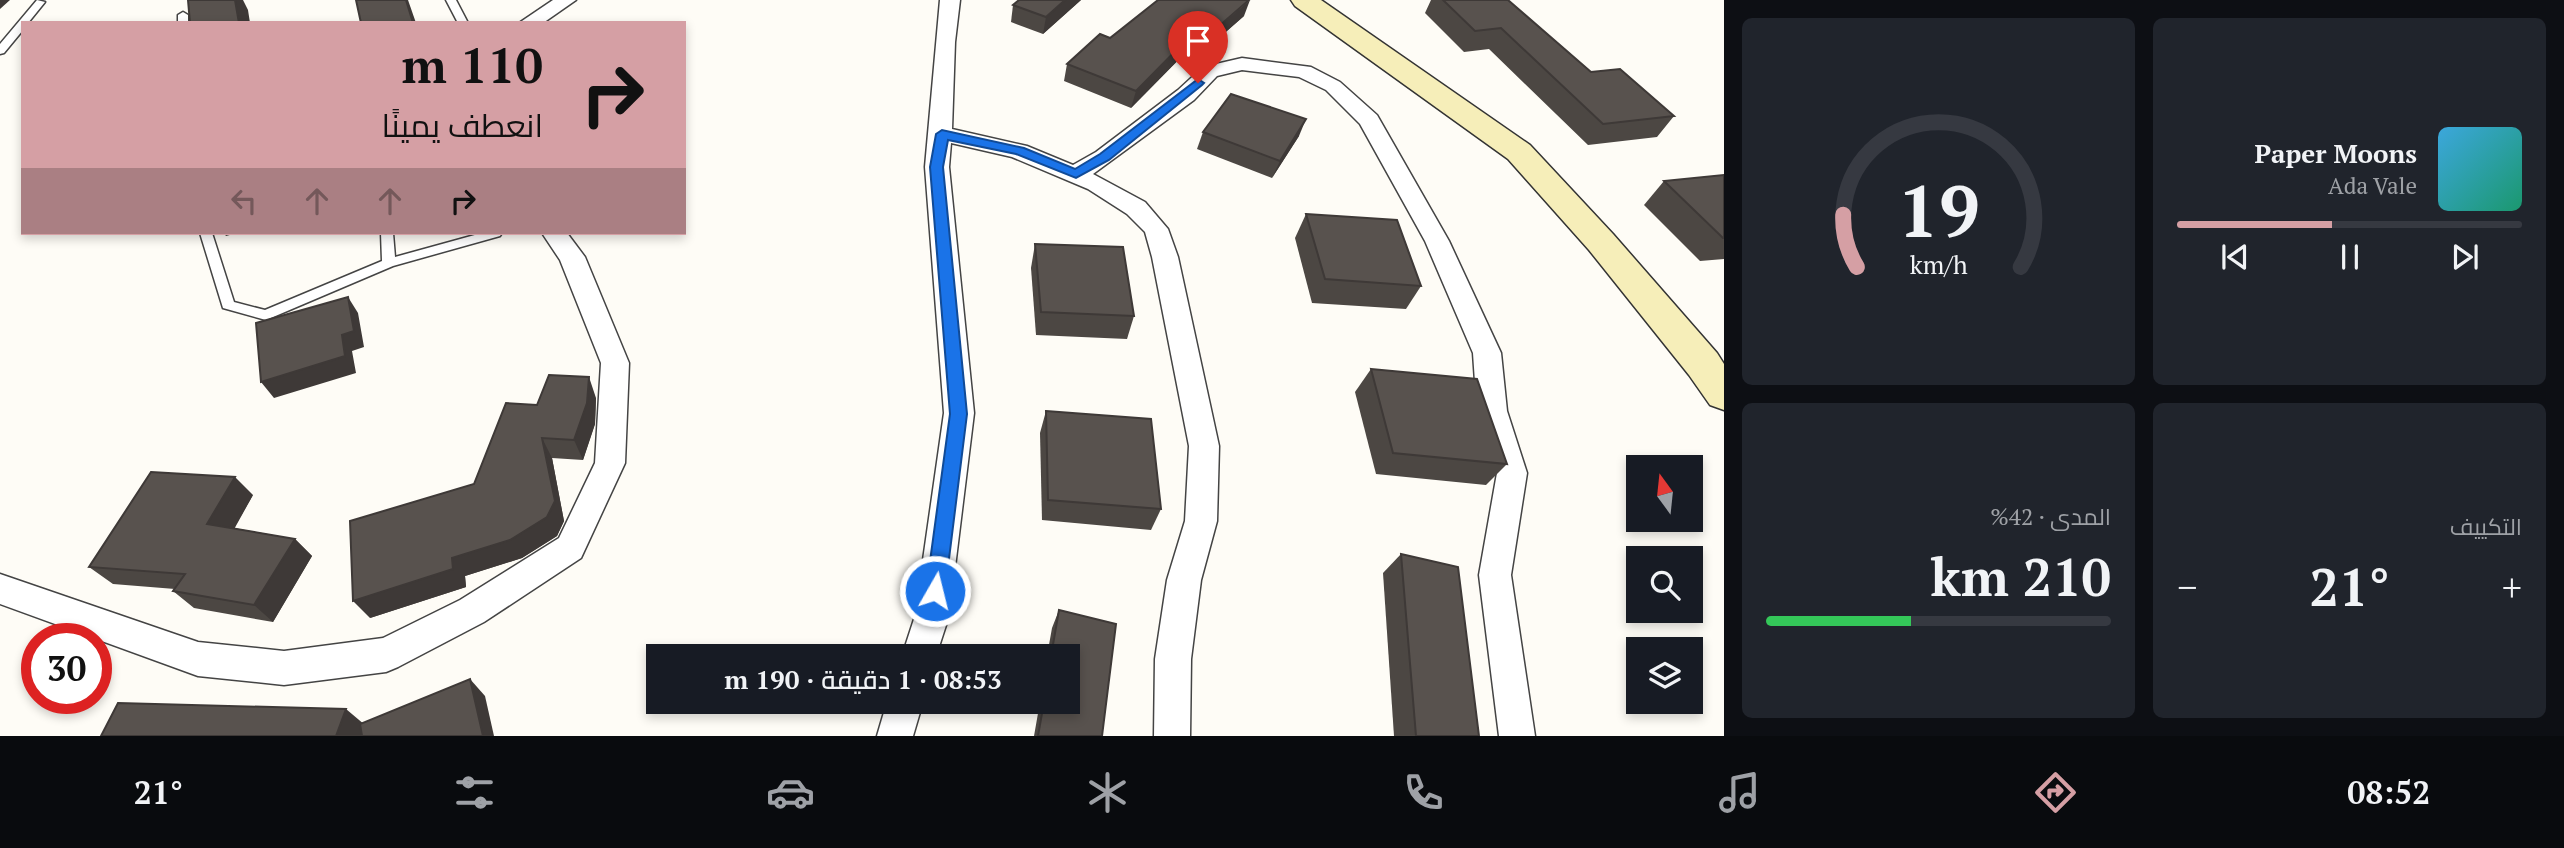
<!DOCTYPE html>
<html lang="ar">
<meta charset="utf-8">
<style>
body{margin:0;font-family:"PT Serif",Cairo,serif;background:#20242c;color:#f1f3f6;direction:rtl;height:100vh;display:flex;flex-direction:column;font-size:26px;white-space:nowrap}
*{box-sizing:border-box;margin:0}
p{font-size:23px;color:#9ea1a6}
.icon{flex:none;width:38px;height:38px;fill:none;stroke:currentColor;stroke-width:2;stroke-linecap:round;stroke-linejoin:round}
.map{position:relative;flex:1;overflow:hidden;direction:ltr}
.details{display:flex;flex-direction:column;gap:18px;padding:18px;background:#0d0f14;width:840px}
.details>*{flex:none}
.guide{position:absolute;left:21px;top:21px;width:665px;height:214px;border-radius:0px;box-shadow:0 4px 10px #0003;direction:rtl;background:#d59fa4;color:#111;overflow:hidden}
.needle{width:46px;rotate:345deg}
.fabs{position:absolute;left:1626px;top:455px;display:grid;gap:14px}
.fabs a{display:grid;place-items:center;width:77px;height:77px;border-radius:0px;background:#171b24;box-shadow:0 4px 10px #0003;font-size:35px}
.speed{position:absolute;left:21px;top:623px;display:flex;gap:14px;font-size:35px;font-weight:700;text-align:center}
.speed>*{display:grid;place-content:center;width:91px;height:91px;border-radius:50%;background:#171b24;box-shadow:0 4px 10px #0003;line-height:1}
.speed .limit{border:10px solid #d22;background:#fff;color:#111}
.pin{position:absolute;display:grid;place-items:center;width:60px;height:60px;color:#fff;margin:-72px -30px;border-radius:50% 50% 50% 0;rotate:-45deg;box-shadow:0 0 7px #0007}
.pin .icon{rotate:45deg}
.me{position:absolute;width:77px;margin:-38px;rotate:8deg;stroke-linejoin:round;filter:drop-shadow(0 0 5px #0008)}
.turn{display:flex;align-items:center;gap:24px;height:147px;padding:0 28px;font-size:32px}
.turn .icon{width:91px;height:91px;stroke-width:2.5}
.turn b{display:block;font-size:49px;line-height:60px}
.lanes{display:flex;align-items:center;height:66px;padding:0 28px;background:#0003;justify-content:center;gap:35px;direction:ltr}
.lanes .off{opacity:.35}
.big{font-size:52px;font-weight:600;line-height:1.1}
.details .card{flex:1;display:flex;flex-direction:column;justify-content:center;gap:10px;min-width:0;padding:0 24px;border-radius:10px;background:#20242c}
.details .dial{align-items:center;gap:0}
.dial svg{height:182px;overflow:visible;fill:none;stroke:#363941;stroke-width:7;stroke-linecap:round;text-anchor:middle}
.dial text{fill:#f1f3f6;stroke:none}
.song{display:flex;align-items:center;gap:21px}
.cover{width:84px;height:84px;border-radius:10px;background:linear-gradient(135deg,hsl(200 70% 55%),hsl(160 70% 35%))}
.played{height:7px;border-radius:4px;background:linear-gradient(90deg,#d59fa4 45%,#363941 45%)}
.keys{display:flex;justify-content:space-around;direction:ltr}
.heat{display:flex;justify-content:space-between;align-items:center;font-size:38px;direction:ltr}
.charge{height:10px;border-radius:5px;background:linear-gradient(90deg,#34c759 42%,#363941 0)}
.details .tiles{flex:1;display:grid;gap:18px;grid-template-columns:repeat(2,1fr)}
.trip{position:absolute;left:646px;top:644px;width:434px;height:70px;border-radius:0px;background:#171b24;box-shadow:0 4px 10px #0003;font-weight:600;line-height:70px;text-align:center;direction:rtl}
.menu{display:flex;height:112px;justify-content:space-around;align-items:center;background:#090b0e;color:#9ea1a6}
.menu .icon{width:49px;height:49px}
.menu .current{color:#d59fa4}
.menu b{font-size:32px;color:#f1f3f6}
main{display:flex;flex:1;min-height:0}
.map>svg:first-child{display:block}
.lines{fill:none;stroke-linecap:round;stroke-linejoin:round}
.lane-casing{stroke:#444;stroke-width:3}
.street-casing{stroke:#444;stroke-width:3}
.secondary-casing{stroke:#333;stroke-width:3}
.lane{fill:#fff;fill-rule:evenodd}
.street{fill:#fff;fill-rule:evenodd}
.secondary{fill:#f6eeb9;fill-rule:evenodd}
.wall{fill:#4c4743}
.shaded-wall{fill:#3e3937}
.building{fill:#58524e;stroke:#3e3937;stroke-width:2}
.route{fill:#1a73e8;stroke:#114b97;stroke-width:2}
</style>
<main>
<section class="details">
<div class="tiles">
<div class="card">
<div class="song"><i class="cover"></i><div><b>Paper Moons</b><p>Ada Vale</p></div></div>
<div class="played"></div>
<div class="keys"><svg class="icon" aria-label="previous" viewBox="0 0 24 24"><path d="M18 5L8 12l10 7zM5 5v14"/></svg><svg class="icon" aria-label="pause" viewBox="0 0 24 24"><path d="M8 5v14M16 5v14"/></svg><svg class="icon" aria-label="next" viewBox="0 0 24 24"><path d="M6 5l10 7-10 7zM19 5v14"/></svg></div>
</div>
<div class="card dial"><svg viewBox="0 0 100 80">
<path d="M14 69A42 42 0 1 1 86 69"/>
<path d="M14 69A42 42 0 0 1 8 46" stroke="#d59fa4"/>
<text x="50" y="56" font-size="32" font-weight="700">19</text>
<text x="50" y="72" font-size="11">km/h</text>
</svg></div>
<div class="card"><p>التكييف</p>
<div class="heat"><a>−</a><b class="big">21°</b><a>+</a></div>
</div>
<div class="card"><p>المدى · 42%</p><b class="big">210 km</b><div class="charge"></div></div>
</div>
</section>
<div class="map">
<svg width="1724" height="736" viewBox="0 0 1724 736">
<rect width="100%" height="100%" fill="#fefcf6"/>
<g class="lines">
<g class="lane-casing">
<g id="lane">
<path d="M 37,0 L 45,2 L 28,23 L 23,23 L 23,30 L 4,53 L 0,54 L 0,44 Z"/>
<path d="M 446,0 L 456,0 L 468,23 L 458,23 Z"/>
<path d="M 183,12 L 188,15 L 188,23 L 178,23 L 178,15 Z"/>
<path d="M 200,233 L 212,233 L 234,302 L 265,310 L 382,261 L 381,233 L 393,233 L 395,257 L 482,233 L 502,233 L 500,236 L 393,266 L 266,320 L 223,308 Z"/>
</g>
</g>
<g class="street-casing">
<g id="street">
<path d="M 553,0 L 576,0 L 543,23 L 519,23 Z"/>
<path d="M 940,0 L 960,0 L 955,42 L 952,129 L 1027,146 L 1073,165 L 1096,152 L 1178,90 L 1203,67 L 1242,58 L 1311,67 L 1340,82 L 1377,115 L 1449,241 L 1501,353 L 1507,411 L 1527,473 L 1511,575 L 1535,736 L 1499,736 L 1479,575 L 1497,473 L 1477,411 L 1473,353 L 1425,241 L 1360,124 L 1326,90 L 1299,77 L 1242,70 L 1217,76 L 1194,100 L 1093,174 L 1145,202 L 1168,229 L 1178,257 L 1219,446 L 1217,521 L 1201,580 L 1191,659 L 1190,736 L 1154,736 L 1155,659 L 1167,580 L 1185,521 L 1189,446 L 1152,257 L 1145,232 L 1127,214 L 1088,189 L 1012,157 L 951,143 L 949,167 L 974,413 L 949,616 L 936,656 L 902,656 L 915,616 L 944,413 L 925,167 Z"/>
<path d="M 542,233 L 567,233 L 585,257 L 629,363 L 625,463 L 581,558 L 484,622 L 398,667 L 386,672 L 284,685 L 198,676 L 0,604 L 0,574 L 198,642 L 284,651 L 383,638 L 460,600 L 559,538 L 595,463 L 601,363 L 560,260 Z"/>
<path d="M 887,702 L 923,702 L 913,736 L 877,736 Z"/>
</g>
</g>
<g class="secondary-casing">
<path id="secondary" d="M 1291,0 L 1321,0 L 1530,145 L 1613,234 L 1717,353 L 1724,364 L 1724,410 L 1710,405 L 1689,375 L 1589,250 L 1508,159 L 1295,6 Z"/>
</g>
<use href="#lane" class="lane"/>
<use href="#street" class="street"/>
<use href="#secondary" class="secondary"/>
</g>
<g class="wall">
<path d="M 1019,0 L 1081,0 L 1043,34 L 1011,22 L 1013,5 Z"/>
<path d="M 1431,0 L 1508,0 L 1591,72 L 1674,116 L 1657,137 L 1588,145 L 1489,49 L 1464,52 L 1425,13 Z"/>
<path d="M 1244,16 L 1212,44 L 1199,39 L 1131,108 L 1064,81 L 1067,64 L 1110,38 Z"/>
<path d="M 1203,132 L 1299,136 L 1272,178 L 1197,149 Z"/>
<path d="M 1724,175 L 1724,259 L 1700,261 L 1644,205 L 1664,181 Z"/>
<path d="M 1306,214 L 1421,286 L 1406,309 L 1312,303 L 1295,238 Z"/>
<path d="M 1035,244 L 1134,316 L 1127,339 L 1036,335 L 1031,268 Z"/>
<path d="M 1371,369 L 1507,464 L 1486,485 L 1376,474 L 1355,392 Z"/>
<path d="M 596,398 L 595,424 L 583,460 L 552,458 L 564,521 L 557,536 L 522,558 L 465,576 L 466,587 L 370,618 L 474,484 L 537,405 Z"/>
<path d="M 1046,411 L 1161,509 L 1151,530 L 1042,520 L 1040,433 Z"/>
<path d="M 253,495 L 234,528 L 295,539 L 312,556 L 273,622 L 194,608 L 173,591 L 175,589 L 113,584 L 89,567 Z"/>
<path d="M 1401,554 L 1479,736 L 1394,736 L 1383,573 Z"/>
<path d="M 1059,610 L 1102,736 L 1034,736 L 1040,702 L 1068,702 L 1068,656 L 1047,656 L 1052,628 Z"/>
</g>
<g class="shaded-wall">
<path d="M 0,0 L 10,0 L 0,9 Z"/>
<path d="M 235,0 L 243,0 L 248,10 L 250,23 L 239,23 Z"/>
<path d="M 406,0 L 408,0 L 416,23 L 413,23 Z"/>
<path d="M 1065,0 L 1081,0 L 1043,34 L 1046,17 Z"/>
<path d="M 1250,0 L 1244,16 L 1212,44 L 1218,27 Z"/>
<path d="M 1204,22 L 1199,39 L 1131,108 L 1136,91 Z"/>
<path d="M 1306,119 L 1299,136 L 1272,178 L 1280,161 Z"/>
<path d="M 224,233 L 237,233 L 226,236 Z"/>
<path d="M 348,297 L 358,313 L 364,347 L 352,351 L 356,373 L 274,398 L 261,382 Z"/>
<path d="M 589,377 L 596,398 L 595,424 L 583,460 L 574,440 Z"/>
<path d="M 542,438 L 552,458 L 564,521 L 557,536 L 522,558 L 465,576 L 466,587 L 370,618 L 353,601 L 452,558 Z"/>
<path d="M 235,477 L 253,495 L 227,542 L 207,524 Z"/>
<path d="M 295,539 L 312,556 L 273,622 L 254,605 Z"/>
<path d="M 470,679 L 485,696 L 494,736 L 483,736 Z"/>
<path d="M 346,709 L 365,725 L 361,736 L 336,736 Z"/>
</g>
<g class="building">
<path d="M 188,0 L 235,0 L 239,23 L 190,23 Z"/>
<path d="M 356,0 L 406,0 L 413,23 L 361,23 Z"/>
<path d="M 1019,0 L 1065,0 L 1046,17 L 1013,5 Z"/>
<path d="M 1158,0 L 1249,0 L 1218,27 L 1204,22 L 1136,91 L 1067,64 L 1100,34 L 1110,38 Z"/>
<path d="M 1443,0 L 1508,0 L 1591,72 L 1620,69 L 1674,116 L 1603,124 L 1501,28 L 1475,31 Z"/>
<path d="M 1231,94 L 1306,119 L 1280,161 L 1203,132 Z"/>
<path d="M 1724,175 L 1724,238 L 1723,238 L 1664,181 Z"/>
<path d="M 1306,214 L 1397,220 L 1421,286 L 1325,279 Z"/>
<path d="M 1035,244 L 1123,247 L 1134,316 L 1041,312 Z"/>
<path d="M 348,297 L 354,331 L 342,335 L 345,356 L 261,382 L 256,323 Z"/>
<path d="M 1371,369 L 1477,379 L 1507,464 L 1393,453 Z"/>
<path d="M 549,375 L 589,377 L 587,403 L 574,440 L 542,438 L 555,501 L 547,517 L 510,540 L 452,558 L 453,569 L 353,601 L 350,521 L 474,484 L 506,403 L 537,405 Z"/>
<path d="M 1046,411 L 1151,419 L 1161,509 L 1048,500 Z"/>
<path d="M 151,472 L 235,477 L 207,524 L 295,539 L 254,605 L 173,591 L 185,574 L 89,567 Z"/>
<path d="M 1401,554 L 1458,567 L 1479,736 L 1416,736 Z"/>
<path d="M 1059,610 L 1116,624 L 1102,736 L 1038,736 L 1044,702 L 1068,702 L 1068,656 L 1051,656 Z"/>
<path d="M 470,679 L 483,736 L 362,736 L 360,724 Z"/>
<path d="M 118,703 L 346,709 L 336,736 L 101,736 Z"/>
</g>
<path class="route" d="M 1198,79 L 1204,83 L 1202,85 L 1109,160 L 1076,178 L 1016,154 L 948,140 L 943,167 L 967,414 L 945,591 L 942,597 L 935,600 L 928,597 L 926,591 L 950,414 L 930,167 L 936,134 L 942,130 L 1024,148 L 1075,169 L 1100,154 Z"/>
</svg>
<div class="fabs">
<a><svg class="needle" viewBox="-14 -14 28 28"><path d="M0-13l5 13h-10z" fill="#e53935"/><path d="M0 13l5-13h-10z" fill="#9ea1a6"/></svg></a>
<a><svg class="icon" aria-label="search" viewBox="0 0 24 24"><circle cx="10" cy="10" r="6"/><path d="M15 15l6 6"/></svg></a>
<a><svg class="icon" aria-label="layers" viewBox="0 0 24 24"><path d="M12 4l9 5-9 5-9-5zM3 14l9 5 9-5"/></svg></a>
</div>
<div class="speed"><div class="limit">30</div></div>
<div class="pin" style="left:1198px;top:83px;background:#d93025"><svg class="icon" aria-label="arrive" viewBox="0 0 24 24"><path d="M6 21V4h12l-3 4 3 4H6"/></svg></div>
<svg class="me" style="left:935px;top:591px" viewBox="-20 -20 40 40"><circle r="17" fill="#1a73e8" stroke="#fff" stroke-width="3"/><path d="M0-11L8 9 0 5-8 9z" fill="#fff"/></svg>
<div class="trip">08:53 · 1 دقيقة · 190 m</div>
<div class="guide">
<div class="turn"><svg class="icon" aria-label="right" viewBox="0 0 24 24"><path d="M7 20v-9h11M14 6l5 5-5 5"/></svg><div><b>110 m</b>انعطف يمينًا</div></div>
<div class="lanes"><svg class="icon off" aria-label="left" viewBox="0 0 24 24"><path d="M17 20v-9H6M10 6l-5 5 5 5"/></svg><svg class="icon off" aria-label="ahead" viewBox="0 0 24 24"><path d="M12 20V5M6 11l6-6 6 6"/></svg><svg class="icon off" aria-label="ahead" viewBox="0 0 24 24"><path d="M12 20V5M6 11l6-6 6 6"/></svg><svg class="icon" aria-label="right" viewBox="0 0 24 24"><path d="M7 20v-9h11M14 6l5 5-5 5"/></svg></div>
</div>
</div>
</main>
<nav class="menu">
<b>08:52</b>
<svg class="icon current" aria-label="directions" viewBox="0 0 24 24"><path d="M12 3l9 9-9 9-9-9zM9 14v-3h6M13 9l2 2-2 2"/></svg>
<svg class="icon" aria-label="music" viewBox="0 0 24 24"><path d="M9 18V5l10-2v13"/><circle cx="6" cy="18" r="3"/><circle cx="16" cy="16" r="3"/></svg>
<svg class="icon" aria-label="phone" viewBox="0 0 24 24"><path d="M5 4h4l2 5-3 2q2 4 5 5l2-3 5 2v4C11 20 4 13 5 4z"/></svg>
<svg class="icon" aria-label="climate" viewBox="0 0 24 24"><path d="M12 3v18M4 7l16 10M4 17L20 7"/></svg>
<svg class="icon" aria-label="car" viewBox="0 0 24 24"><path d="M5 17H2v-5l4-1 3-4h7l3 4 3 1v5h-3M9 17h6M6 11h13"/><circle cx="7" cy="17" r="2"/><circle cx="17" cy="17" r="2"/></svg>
<svg class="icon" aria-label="filters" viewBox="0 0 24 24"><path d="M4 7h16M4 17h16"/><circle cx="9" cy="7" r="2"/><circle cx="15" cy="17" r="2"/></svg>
<b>21°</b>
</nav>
